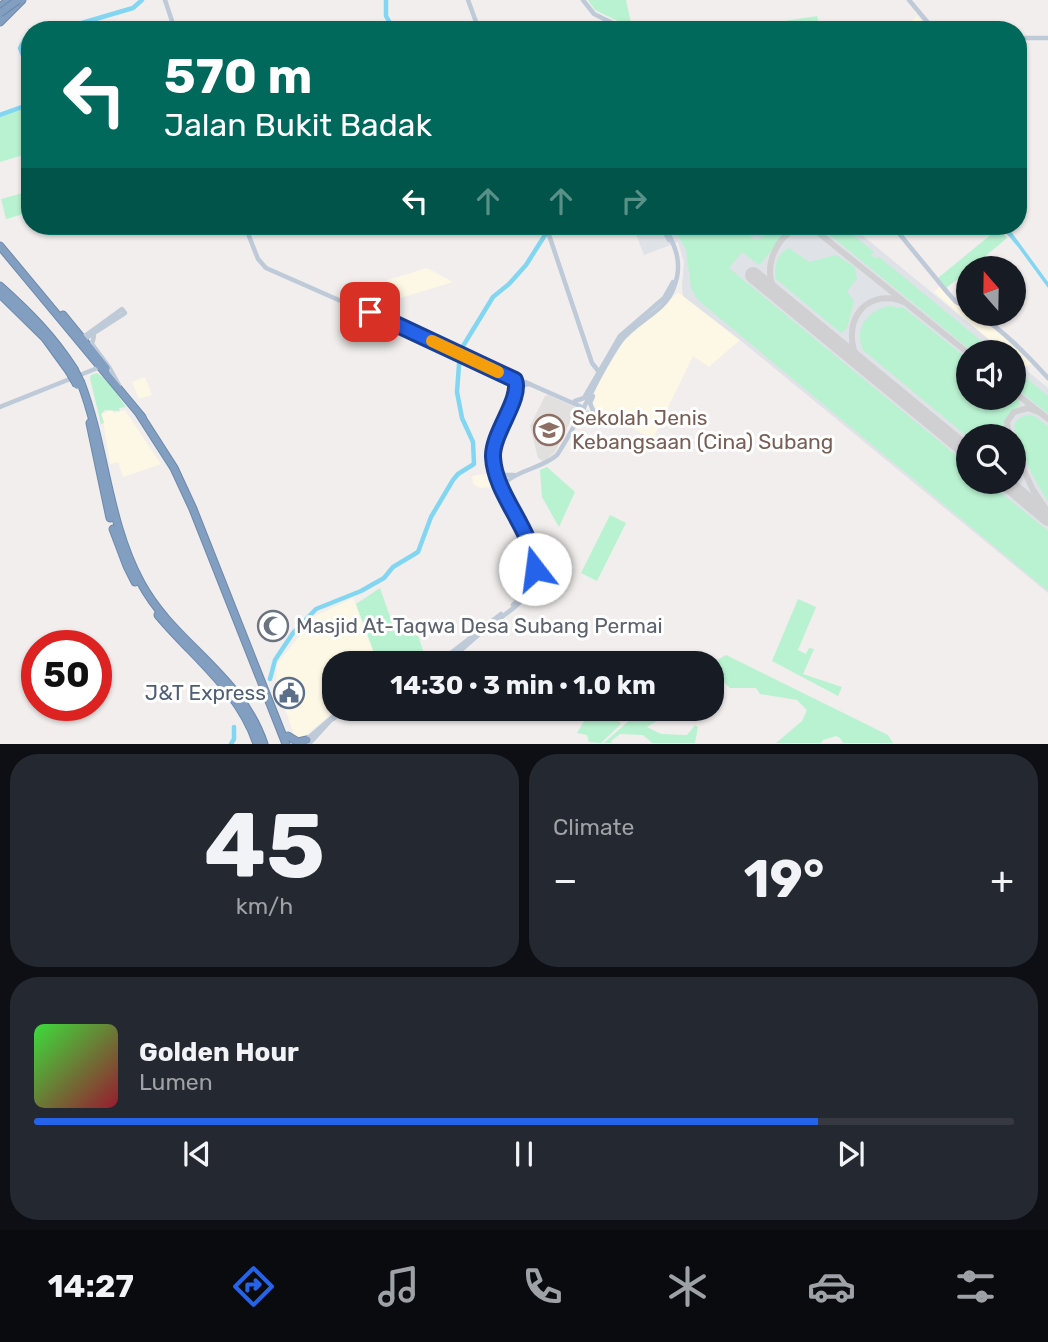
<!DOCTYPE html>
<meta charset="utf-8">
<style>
body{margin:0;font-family:Rubik,sans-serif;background:#242831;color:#f1f3f6;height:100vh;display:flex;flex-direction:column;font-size:26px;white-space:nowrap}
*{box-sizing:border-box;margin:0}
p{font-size:23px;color:#9ea1a6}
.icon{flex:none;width:38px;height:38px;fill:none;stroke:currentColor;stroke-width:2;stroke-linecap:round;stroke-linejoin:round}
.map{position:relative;height:744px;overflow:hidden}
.drawer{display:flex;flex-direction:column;gap:10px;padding:10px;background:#0d0f14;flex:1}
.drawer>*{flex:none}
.guide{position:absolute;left:21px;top:21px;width:1006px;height:214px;border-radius:28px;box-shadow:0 2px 5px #0004;background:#00695c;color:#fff;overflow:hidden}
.needle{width:46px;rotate:340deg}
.buttons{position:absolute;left:956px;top:256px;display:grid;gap:14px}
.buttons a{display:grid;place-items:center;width:70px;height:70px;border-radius:50%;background:#171b24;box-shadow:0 2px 5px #0004;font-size:35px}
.speed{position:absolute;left:21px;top:630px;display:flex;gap:14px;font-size:35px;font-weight:700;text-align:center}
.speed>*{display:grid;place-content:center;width:91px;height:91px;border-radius:50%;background:#171b24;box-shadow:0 2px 5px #0004;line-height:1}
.speed .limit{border:10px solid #d22;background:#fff;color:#111}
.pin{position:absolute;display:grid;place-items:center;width:60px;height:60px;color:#fff;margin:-30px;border-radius:14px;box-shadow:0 4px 10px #0006}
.me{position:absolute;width:77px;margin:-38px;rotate:345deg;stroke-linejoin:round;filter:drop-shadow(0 0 5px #0008)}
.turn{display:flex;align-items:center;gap:24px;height:147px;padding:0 28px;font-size:32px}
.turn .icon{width:91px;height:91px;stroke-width:2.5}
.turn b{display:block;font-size:49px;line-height:60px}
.lanes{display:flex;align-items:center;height:66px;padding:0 28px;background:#0003;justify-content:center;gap:35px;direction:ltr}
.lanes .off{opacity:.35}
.big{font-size:52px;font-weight:700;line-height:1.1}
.drawer .card{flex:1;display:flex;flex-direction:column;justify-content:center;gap:10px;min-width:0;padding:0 24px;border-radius:28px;background:#242831}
.drawer .dial{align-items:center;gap:0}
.dial b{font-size:91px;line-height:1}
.song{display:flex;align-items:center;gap:21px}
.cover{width:84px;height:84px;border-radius:10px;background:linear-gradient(135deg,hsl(120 70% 55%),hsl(350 70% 35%))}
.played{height:7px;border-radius:4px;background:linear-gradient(90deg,#2563eb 80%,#363941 80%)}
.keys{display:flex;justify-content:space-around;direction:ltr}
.heat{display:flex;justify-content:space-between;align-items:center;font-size:38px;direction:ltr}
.drawer .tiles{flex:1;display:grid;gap:10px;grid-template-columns:1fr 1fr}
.card:last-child{grid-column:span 2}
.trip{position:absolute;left:322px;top:651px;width:402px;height:70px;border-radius:28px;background:#171b24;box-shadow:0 2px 5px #0004;font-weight:700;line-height:70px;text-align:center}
.tabs{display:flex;height:112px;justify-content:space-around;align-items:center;background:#090b0e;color:#9ea1a6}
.tabs .icon{width:49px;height:49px}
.tabs .on{color:#2563eb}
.tabs b{font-size:32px;color:#f1f3f6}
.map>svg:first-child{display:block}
.commercial{fill:#fdf7e5}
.education{fill:#e2dfdf}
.airport{fill:#dfe2e6;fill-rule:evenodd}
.green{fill:#b9f2d1}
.water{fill:#83d6f1}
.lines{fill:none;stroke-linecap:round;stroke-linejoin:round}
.river{stroke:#83d6f1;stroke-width:4.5}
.taxiway{stroke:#d0d0d3;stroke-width:6}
.runway{stroke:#d0d0d3;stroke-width:16}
.highway-casing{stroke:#6d89ac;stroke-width:9}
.secondary{stroke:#bfcad8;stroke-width:4.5}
.highway{stroke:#829ec0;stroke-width:7}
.highway-bridge-casing{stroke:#6d89ac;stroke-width:9;stroke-linecap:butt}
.highway-bridge{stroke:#829ec0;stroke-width:7}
.route-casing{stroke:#184099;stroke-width:18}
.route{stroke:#2563eb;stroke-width:12}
.slow{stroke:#f59e0b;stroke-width:12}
.labels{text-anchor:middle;stroke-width:6;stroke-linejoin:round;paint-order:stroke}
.education-label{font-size:21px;fill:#785e54;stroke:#fff;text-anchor:start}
.worship-label{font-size:21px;fill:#5b616d;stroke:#fff;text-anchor:start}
.service-label{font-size:21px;fill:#4e5e75;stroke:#fff;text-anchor:end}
</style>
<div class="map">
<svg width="1048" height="744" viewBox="0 0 1048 744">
<rect width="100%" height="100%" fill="#f1eeed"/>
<g class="commercial">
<path d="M 917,16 L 929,30 L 901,30 Z"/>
<path d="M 427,268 L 453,282 L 368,308 L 338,295 Z"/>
<path d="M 940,286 L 968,309 L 968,313 L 980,316 L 1034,363 L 1024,367 L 1013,358 L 1013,352 L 1005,352 L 979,331 L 934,292 Z"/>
<path d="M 678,292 L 740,340 L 709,367 L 693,356 L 653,439 L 597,410 L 593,403 L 594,396 L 598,383 L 624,341 Z"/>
<path d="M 145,377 L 152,395 L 139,399 L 132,382 Z"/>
<path d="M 111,410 L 115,413 L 125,410 L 161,464 L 123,477 L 118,462 L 110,464 L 102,414 Z"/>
<path d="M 492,473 L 494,487 L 480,488 L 473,484 L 472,476 Z"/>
<path d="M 353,598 L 377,663 L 334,663 L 334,709 L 337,709 L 300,740 L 295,737 L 276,684 L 277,664 L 315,616 Z"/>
</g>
<path class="education" d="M 548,395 L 577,408 L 555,452 L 544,462 L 538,458 L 530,426 L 545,396 Z"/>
<path class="airport" d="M 623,226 L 851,226 L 1004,352 L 968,352 L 968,397 L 1013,397 L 1013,359 L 1048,388 L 1048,593 L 740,340 L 683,296 L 682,286 L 684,262 L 678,242 L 644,255 L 634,229 L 626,232 ZM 968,436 L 1013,436 L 1013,481 L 968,481 Z"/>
<g class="green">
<path d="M 588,0 L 626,0 L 631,23 L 630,27 L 595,10 Z"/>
<path d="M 817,16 L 819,24 L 824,30 L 756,30 L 759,25 Z"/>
<path d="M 30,105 L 30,125 L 28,126 L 30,153 L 0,162 L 0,116 Z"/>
<path d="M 30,191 L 30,212 L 6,219 L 1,199 Z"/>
<path d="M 672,226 L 759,226 L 748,233 L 754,240 C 771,236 771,226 793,226 L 759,265 L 742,252 L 729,268 L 968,465 L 968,481 L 987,481 L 1048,531 L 1048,591 L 698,300 L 691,288 L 686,249 Z"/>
<path d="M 819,226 L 842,226 L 874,252 L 871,255 L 875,258 L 879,257 L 995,352 L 973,352 Z"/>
<path d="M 999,228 L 1007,238 L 971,268 L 968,268 L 968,271 L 946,288 L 938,278 Z"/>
<path d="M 789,248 L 809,262 L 836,255 L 855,267 L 857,279 L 847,291 L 854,301 L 847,328 L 841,333 L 776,279 C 774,267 777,253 789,248 Z"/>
<path d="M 889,306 L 904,308 L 968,359 L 968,397 L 1013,396 L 1020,401 L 1020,406 C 1008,412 1002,422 1005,436 L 968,437 L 863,350 C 854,328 867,311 889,306 Z"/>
<path d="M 1013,367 L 1048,396 L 1048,414 L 1013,385 Z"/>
<path d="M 97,373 L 109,382 L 126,407 L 119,408 L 120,411 L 105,410 L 101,414 L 104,423 L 101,424 L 90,378 L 91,375 Z"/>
<path d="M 1028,415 L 1034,416 L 1048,426 L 1048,502 C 1040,489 1011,438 1015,424 C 1017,418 1022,416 1028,415 Z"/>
<path d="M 547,467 L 575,492 L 559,527 L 542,497 L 540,470 Z"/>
<path d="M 610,515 L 626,523 L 597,581 L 581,573 Z"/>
<path d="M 380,588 L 395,631 L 415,626 L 427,663 L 378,663 L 356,604 Z"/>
<path d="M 798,599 L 816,607 L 798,650 L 806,654 L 809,648 L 814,649 L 803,674 L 842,687 L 838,696 L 772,661 Z"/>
<path d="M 726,655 L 888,735 L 893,743 L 843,743 L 840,738 L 836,736 L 823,740 L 821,743 L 776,743 L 802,721 L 807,710 L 797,700 L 760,694 L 756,688 L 730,688 L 712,671 L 712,663 Z"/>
<path d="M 591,709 L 622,709 L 614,715 L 621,724 L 601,743 L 589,742 L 587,735 L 577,733 Z"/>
<path d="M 642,709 L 684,709 L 685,713 L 699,717 L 697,719 L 671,712 L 647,727 L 661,734 L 687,735 L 695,725 L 698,727 L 695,743 L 652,743 L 643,735 L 620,734 L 611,741 L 612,743 L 604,743 Z"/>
</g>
<path class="water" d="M 1000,226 L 1007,226 L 1048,282 L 1048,288 L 1018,247 Z"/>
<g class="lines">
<g class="river">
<path d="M 386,0 L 386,16 L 394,30"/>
<path d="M 58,30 L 133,8 L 142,0"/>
<path d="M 30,39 L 24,41 L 20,48 L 30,73"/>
<path d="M 0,115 L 30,104"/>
<path d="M 270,679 L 275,660 L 293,633 L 316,609 L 361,591 L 384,578 L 393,567 L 418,552 L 431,517 L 453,480 L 458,474 L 474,464 L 473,442 L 462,418 L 457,392 L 460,351 L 493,297 L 509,284 L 526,265 L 545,235 L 542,226"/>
<path d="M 250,701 L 250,698 L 256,692"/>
<path d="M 231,744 L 234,739 L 234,727"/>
</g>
<g class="taxiway">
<path d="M 810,226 L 968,353"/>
<path d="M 778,296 C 761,271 773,241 798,226"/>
<path d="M 859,362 C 839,326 863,286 904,302"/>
<path d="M 1013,391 L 1048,419"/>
<path d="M 1009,436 L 1007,422 L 1014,412 L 1028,408 L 1041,413"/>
<path d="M 1013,447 L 1033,490 L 1048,512"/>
</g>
<g class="runway">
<path d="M 753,275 L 968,452"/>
<path d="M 1004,481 L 1048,518"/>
</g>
<g class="highway-casing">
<g id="highway">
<path d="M 0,7 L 9,0"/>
<path d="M 0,22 L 22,0"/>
<path d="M 0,246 L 142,417"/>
<path d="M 0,286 C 28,311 53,336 74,369"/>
<path d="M 0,294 L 45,338 L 69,371"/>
<path d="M 63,315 L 106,368"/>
<path d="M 81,383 C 106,449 107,520 141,583 C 174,644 240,673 264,744"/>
<path d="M 140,415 L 174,468 L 193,509 L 286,744"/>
<path d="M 90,423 L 110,518"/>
<path d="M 113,529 L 127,566 L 135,582"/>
<path d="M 158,615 C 193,657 239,690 257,744"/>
<path d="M 288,736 L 298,742 L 307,740"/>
</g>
</g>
<g class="secondary">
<path d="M 165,0 L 175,30"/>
<path d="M 468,0 L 479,30"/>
<path d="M 583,0 L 594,14 L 627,30"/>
<path d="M 909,0 L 934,30"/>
<path d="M 1018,38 L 1048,38"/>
<path d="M 245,226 L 258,259 L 266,268 L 584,408"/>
<path d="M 546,226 L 592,363 L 599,372"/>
<path d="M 661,226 L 669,240"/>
<path d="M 893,226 L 947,292 L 956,302 L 968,308"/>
<path d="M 976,313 C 1004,331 1026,354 1048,378"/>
<path d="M 94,336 L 92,344 L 109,367 L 119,385"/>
<path d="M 82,341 L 82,338 L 122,309 L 125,313 L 83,340"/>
<path d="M 575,401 L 584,398 L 620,336 L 664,298 L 673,282"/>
<path d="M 0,407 L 100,367"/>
<path d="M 582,418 L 586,413 L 594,413 L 590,403 L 593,396"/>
<path d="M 496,470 L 504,475 L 514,475"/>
<path d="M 510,502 C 503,488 495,476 494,460 C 492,445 508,398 519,387 C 523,384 525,385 530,384"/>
<path d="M 513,510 C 531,546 549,573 513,605"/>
<path d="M 438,663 L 501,614"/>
<path d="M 445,663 C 460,653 472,639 487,628 C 523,601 551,586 530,536 C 523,519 506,500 507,481 C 522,469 542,468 557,455 C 582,418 596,376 621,341 C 636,321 666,312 674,287 C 683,264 676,246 664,226"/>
<path d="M 306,740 L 342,709"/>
<path d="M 309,744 L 330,721 L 348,709"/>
</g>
<use href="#highway" class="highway"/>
<g class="highway-bridge-casing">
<g id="highway-bridge">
<path d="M 0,13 L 18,0"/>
<path d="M 74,369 L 81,383"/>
<path d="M 69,371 L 77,385"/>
</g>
</g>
<use href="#highway-bridge" class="highway-bridge"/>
</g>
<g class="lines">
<g class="route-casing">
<path id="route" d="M 370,312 L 515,380 C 522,399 492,433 493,457 C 495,496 533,529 535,569"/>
</g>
<use href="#route" class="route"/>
<path class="slow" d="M 432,341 L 498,372"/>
</g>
<defs>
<g id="school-ring" transform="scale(1.575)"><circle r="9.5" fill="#fff" stroke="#8d6e63" stroke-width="1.5"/><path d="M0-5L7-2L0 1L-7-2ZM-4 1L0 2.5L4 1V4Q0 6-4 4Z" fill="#8d6e63"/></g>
<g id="mosque-ring" transform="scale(1.575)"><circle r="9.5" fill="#fff" stroke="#6b7280" stroke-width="1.5"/><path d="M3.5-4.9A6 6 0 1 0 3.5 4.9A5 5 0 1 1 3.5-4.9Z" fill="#6b7280"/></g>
<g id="civic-ring" transform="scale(1.575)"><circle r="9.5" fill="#fff" stroke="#5c6f8a" stroke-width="1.5"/><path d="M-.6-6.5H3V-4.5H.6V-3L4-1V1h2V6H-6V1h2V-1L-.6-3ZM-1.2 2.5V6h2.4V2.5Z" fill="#5c6f8a"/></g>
</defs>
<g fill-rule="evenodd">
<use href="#school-ring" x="549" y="430"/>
<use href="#mosque-ring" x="273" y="626"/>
<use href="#civic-ring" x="289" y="693"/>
</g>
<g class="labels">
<g class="education-label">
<text x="572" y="425">Sekolah Jenis<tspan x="572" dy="24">Kebangsaan (Cina) Subang</tspan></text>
</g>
<g class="worship-label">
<text x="296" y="633">Masjid At-Taqwa Desa Subang Permai</text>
</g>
<g class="service-label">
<text x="266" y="700">J&amp;T Express</text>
</g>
</g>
</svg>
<div class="buttons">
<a><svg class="needle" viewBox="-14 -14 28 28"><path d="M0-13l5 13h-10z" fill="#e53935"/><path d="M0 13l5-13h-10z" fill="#9ea1a6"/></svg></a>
<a><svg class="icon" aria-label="sound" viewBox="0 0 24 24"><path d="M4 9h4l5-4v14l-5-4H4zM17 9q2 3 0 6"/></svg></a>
<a><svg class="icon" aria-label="search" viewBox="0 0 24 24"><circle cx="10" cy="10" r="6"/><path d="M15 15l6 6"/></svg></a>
</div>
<div class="speed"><div class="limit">50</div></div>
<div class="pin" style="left:370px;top:312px;background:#d93025"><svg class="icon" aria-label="arrive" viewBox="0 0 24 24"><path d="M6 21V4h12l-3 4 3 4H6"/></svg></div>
<svg class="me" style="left:535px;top:569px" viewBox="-20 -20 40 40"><circle r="19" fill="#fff"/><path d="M0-13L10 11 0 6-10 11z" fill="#2563eb"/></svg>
<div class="trip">14:30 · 3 min · 1.0 km</div>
<div class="guide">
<div class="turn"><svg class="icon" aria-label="left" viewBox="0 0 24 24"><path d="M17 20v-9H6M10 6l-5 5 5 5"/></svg><div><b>570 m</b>Jalan Bukit Badak</div></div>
<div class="lanes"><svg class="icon" aria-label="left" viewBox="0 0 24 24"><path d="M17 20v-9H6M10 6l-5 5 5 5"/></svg><svg class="icon off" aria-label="ahead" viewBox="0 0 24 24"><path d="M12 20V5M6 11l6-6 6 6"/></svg><svg class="icon off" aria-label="ahead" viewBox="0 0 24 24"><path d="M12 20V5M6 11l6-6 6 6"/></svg><svg class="icon off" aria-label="right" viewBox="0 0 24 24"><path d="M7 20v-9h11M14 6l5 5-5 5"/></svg></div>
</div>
</div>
<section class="drawer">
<div class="tiles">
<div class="card dial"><b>45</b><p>km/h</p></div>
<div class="card"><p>Climate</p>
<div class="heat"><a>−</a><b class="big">19°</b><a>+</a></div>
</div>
<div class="card">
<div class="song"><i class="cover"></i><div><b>Golden Hour</b><p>Lumen</p></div></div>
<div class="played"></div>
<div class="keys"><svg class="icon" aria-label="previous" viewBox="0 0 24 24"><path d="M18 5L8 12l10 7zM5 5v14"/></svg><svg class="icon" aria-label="pause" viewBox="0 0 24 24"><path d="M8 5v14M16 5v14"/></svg><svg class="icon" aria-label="next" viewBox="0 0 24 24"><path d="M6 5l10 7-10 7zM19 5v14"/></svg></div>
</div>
</div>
</section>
<nav class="tabs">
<b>14:27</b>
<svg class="icon on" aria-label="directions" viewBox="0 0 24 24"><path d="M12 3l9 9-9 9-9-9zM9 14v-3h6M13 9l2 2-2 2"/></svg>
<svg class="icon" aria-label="music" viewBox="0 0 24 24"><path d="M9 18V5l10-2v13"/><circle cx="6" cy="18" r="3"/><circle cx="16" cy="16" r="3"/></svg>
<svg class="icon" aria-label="phone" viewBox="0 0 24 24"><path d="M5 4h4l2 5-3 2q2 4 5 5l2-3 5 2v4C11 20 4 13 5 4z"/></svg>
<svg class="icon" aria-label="climate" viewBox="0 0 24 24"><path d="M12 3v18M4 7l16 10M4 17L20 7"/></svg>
<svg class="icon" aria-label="car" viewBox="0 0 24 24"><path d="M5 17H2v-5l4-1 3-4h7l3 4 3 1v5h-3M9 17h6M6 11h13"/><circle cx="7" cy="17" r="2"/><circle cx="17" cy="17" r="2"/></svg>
<svg class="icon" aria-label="filters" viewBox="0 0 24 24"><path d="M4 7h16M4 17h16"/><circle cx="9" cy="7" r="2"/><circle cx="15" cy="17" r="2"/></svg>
</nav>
